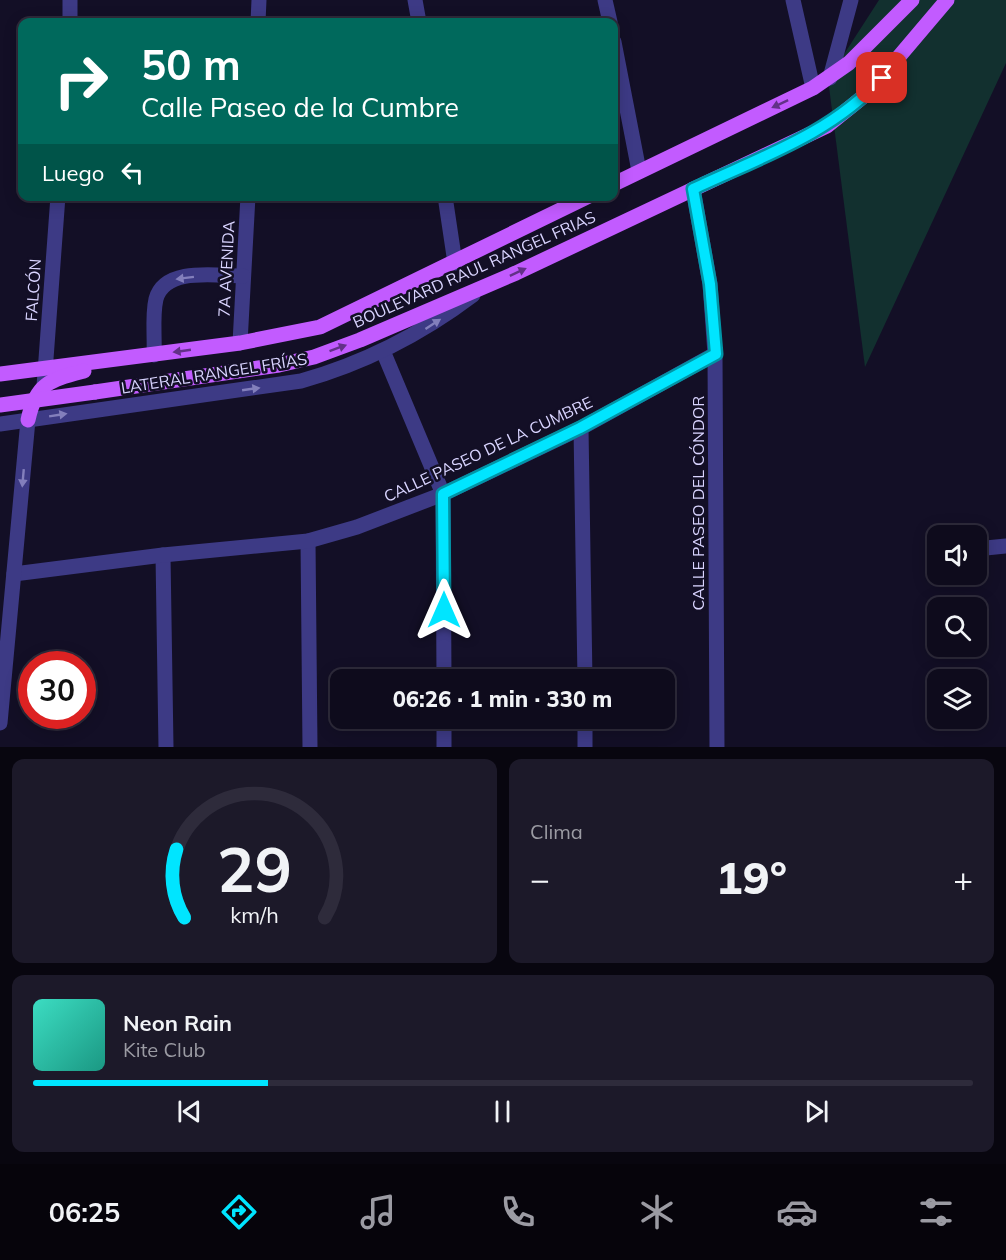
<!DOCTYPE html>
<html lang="es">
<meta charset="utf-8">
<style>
body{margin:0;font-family:Mulish,sans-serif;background:#1c1929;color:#f1f3f6;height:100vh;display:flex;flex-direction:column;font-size:22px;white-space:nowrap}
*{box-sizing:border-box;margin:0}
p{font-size:20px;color:#9b9ba3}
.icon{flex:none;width:33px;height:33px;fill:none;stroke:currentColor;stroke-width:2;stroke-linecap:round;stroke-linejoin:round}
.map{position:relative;height:747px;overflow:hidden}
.drawer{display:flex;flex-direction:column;gap:12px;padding:12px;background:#08060f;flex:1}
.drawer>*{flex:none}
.guide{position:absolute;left:18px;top:18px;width:600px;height:183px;border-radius:12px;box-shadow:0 3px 15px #0003,0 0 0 2px #2e2b3b;background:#00695c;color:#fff;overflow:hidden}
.controls{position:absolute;left:927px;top:525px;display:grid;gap:12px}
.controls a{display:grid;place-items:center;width:60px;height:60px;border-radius:12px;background:#0e0b1c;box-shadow:0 3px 15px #0003,0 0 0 2px #2e2b3b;font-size:30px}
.speed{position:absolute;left:18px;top:651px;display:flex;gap:12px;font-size:30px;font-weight:700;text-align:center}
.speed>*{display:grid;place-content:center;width:78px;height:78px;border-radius:50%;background:#0e0b1c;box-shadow:0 3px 15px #0003,0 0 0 2px #2e2b3b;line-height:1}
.speed .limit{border:9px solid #d22;background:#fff;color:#111}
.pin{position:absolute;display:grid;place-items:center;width:51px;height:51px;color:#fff;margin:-26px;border-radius:12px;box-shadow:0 3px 9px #0006}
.me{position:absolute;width:66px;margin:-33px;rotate:0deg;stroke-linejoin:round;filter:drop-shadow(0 0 4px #0008)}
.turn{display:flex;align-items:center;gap:21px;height:126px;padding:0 24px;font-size:27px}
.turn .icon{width:78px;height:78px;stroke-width:2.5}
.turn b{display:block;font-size:42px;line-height:51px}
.then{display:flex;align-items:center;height:57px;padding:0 24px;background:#0003;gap:12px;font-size:22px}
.big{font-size:45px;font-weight:800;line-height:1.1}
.drawer .card{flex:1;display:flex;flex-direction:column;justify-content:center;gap:9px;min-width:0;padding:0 21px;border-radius:12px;background:#1c1929}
.drawer .dial{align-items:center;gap:0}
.dial svg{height:156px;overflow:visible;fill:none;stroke:#2e2b3b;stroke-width:7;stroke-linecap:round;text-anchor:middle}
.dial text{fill:#f1f3f6;stroke:none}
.song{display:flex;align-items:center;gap:18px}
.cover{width:72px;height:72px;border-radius:9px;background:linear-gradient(135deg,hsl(170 70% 55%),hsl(170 70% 35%))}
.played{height:6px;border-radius:3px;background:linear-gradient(90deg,#00e5ff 25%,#2e2b3b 25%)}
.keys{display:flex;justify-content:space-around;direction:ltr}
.heat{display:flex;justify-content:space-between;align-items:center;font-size:33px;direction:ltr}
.drawer .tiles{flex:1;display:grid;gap:12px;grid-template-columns:1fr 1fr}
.card:last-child{grid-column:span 2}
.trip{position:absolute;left:330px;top:669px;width:345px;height:60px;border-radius:12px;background:#0e0b1c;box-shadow:0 3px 15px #0003,0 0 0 2px #2e2b3b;font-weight:800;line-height:60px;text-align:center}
.dock{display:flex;height:96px;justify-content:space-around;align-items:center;background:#06040b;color:#9b9ba3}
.dock .icon{width:42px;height:42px}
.dock .active{color:#00e5ff}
.dock b{font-size:27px;color:#f1f3f6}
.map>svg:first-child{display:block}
.green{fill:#12302f}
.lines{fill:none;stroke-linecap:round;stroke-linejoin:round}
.minor{stroke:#3d3a85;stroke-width:15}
.major{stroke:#c25bff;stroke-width:15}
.major-bridge{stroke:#c25bff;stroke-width:15}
.oneway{fill:#623188}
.oneway2{fill:#837fbc}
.route-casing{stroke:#0095a6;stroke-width:15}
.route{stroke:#00e5ff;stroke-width:10}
.labels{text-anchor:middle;stroke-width:5;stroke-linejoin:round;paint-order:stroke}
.street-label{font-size:16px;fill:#d9d4ff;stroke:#130f26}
</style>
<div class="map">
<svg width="1006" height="747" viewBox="0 0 1006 747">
<rect width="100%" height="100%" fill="#130f26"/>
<path class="green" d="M 879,0 L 1006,0 L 1006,63 L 865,367 L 828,79 Z"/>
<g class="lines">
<g class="minor">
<path d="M 415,0 L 419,22"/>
<path d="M 605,0 L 610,22"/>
<path d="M 793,0 L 813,88"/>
<path d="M 70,22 L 70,0"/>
<path d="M 258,22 L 259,0"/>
<path d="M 614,42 L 639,171"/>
<path d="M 830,78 L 851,0"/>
<path d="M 693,189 L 710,284 L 715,354 L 717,747"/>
<path d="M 445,196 L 455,263"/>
<path d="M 240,343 L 248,196"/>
<path d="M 383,351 L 443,494 L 444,680"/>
<path d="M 154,355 C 155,337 152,316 156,299 C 165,266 218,276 243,276"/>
<path d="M 44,386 L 58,196"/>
<path d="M 0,424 L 301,381 C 365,363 420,335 473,295"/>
<path d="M 581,428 L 585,680"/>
<path d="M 308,541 L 310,747"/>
<path d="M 976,549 L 1006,546"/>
<path d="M 163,555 L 166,747"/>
<path d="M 14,574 L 163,555 L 308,541 L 357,527 L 443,494 L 581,428 L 715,354"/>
<path d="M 444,718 L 444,747"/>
<path d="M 585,718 L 585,747"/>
<path d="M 0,723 L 28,420"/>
</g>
<g class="major">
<path d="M 614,184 L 813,88 L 849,63 L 912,0"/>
<path d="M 0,374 L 240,343 L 320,327 L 589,196"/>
<path d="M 95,392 L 279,365 L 314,357 L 360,340 L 516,273 L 827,126 L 869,92 L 947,0"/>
<path d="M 28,420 C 36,383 50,380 84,371"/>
</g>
<path class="major-bridge" d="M 0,405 L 95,392"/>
</g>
<defs><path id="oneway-solid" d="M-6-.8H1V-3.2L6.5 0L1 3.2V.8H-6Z" transform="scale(1.5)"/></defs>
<g class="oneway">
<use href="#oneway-solid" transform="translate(780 104) rotate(155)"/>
<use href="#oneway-solid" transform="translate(518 272) rotate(-25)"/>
<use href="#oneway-solid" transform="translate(338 348) rotate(-20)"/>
<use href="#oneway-solid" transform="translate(182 351) rotate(172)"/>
</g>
<g class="oneway2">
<use href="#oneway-solid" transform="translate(185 278) rotate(173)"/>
<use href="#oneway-solid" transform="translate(433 324) rotate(-33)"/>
<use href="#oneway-solid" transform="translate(251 389) rotate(-8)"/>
<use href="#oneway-solid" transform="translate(58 415) rotate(-9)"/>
<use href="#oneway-solid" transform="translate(23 478) rotate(95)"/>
</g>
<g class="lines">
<g class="route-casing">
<path id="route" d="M 444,610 L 443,494 L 580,428 L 716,354 L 710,284 L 693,189 C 761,157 831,134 882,78"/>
</g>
<use href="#route" class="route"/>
</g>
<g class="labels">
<g class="street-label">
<text transform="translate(226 269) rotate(-87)" y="6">7A AVENIDA</text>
<text transform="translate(474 269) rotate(-24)" y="6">BOULEVARD RAUL RANGEL FRIAS</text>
<text transform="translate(33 290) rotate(-86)" y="6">FALCÓN</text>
<text transform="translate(214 373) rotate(-9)" y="6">LATERAL RANGEL FRÍAS</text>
<text transform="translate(488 449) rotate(-25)" y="6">CALLE PASEO DE LA CUMBRE</text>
<text transform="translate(698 503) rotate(-90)" y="6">CALLE PASEO DEL CÓNDOR</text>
</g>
</g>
</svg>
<div class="controls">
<a><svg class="icon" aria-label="sound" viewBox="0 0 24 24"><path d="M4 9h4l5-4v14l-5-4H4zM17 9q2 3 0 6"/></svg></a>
<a><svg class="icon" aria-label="search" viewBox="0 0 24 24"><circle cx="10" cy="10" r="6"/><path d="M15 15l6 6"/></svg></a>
<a><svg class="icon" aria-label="layers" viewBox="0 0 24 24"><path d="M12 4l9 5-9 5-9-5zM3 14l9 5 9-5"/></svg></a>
</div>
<div class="speed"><div class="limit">30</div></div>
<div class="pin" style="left:882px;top:78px;background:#d93025"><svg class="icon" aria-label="arrive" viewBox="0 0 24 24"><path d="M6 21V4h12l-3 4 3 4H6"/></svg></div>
<svg class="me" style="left:444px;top:610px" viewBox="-20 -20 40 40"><path d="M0-17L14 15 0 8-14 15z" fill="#00e5ff" stroke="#fff" stroke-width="4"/></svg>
<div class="trip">06:26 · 1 min · 330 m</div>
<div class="guide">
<div class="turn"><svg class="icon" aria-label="right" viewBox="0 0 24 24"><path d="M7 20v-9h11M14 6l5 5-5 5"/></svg><div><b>50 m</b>Calle Paseo de la Cumbre</div></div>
<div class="then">Luego<svg class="icon" aria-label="left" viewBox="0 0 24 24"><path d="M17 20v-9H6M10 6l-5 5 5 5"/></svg></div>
</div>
</div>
<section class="drawer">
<div class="tiles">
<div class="card dial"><svg viewBox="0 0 100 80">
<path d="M14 69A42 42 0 1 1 86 69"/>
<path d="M14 69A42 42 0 0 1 10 34" stroke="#00e5ff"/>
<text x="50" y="56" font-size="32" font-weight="700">29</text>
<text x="50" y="72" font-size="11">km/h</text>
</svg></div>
<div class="card"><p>Clima</p>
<div class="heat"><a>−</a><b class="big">19°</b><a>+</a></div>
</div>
<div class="card">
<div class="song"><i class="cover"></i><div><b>Neon Rain</b><p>Kite Club</p></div></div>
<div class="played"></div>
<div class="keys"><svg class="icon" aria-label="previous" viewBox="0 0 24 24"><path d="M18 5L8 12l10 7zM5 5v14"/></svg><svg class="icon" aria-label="pause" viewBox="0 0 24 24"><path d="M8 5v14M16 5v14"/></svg><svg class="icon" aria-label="next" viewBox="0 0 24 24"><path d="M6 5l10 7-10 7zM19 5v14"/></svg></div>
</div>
</div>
</section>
<nav class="dock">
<b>06:25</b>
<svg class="icon active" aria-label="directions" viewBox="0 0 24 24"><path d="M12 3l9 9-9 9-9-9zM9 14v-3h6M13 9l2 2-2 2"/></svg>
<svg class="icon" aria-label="music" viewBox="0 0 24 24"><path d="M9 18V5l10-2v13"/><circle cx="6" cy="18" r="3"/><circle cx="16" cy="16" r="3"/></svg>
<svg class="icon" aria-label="phone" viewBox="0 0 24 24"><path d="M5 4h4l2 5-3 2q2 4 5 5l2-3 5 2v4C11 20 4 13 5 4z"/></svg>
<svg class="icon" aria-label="climate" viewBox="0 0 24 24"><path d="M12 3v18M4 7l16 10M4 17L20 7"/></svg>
<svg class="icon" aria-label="car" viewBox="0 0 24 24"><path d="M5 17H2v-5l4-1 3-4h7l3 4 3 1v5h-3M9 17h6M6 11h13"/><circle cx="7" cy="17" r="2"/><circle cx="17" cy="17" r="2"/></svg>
<svg class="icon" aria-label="filters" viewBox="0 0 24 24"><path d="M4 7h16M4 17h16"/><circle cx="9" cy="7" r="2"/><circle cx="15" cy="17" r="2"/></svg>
</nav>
